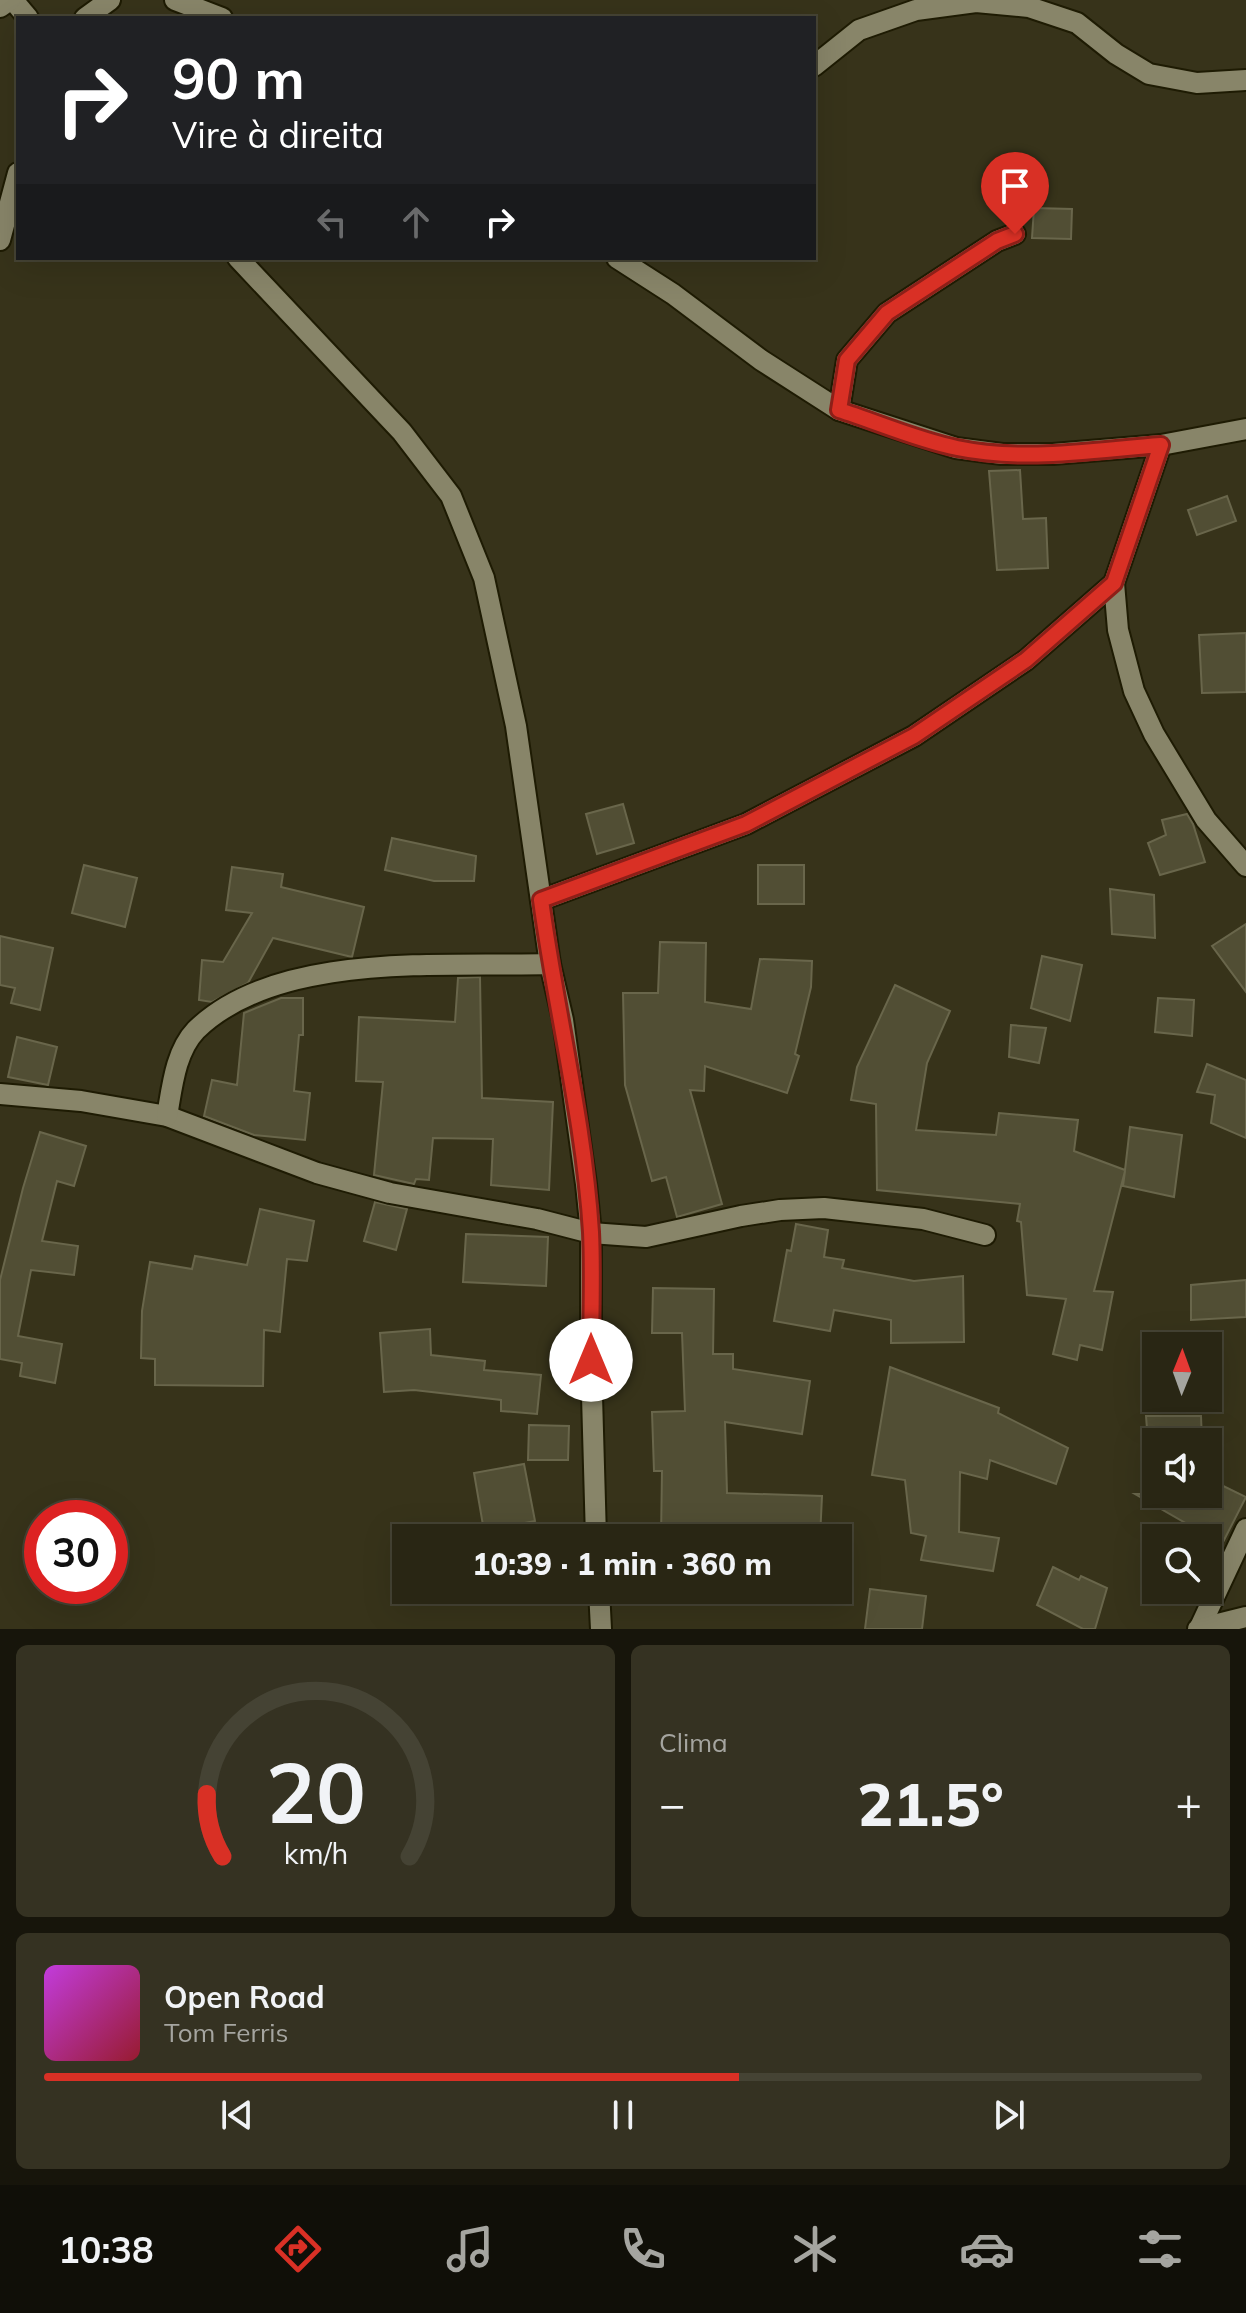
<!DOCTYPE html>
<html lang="pt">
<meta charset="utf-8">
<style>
body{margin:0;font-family:Mulish,sans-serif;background:#353222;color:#f1f3f6;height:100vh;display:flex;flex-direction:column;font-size:30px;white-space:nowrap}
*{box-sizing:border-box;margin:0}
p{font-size:26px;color:#a5a5a0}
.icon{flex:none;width:44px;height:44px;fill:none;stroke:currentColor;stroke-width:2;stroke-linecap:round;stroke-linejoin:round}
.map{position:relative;height:1629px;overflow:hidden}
.drawer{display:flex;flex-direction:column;gap:16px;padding:16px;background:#17150b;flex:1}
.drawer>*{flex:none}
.top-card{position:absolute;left:16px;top:16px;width:800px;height:244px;border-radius:0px;box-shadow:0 8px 32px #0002,0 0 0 2px #454334;background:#202124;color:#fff;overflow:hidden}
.needle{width:52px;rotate:1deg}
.fabs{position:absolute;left:1142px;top:1332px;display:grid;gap:16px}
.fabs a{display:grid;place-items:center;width:80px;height:80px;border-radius:0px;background:#292614;box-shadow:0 8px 32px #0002,0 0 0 2px #454334;font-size:40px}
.speed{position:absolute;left:24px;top:1500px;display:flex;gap:16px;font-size:40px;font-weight:700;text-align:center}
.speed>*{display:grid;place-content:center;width:104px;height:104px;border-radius:50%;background:#292614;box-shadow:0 8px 32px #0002,0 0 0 2px #454334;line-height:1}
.speed .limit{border:12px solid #d22;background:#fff;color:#111}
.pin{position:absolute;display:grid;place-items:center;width:68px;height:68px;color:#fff;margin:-82px -34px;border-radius:50% 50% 50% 0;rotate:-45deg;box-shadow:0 0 8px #0007}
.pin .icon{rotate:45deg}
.me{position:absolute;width:88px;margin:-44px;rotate:0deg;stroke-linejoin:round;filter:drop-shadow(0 0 6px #0008)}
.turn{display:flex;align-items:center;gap:28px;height:168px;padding:0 24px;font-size:36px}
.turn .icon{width:104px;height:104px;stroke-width:2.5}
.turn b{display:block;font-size:56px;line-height:68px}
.lanes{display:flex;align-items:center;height:76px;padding:0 24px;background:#0003;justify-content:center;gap:40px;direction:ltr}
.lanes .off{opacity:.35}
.big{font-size:60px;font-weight:800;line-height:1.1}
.drawer .card{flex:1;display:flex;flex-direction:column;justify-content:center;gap:12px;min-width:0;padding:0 28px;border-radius:12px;background:#353222}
.drawer .dial{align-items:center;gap:0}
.dial svg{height:208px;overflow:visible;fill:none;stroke:#454334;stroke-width:7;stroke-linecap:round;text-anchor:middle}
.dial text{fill:#f1f3f6;stroke:none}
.song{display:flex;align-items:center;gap:24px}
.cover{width:96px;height:96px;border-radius:12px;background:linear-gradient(135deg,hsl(290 70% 55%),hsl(350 70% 35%))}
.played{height:8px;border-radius:4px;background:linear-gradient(90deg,#d93025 60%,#454334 60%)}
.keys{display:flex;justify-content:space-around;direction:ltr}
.heat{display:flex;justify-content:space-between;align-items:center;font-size:44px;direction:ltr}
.drawer .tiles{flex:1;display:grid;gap:16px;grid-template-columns:1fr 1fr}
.card:last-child{grid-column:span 2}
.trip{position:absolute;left:392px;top:1524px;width:460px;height:80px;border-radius:0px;background:#292614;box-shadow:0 8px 32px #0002,0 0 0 2px #454334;font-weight:800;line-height:80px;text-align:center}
.tab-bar{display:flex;height:128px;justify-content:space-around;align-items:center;background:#100f08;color:#a5a5a0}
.tab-bar .icon{width:56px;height:56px}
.tab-bar .selected{color:#d93025}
.tab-bar b{font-size:36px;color:#f1f3f6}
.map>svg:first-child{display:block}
.building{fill:#514e34;stroke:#69664b;stroke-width:2}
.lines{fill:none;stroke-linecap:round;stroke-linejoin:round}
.street-casing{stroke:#1e1b03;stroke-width:24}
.secondary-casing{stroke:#1e1b03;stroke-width:24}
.street{stroke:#888569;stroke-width:20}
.secondary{stroke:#888569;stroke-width:20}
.route-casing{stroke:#8d1f18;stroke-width:20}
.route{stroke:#d93025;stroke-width:14}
</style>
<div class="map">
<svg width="1246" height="1629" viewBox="0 0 1246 1629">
<rect width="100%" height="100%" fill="#37331a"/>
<g class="building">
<path d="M 1034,208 L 1072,209 L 1071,239 L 1032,238 Z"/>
<path d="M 1020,470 L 1023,519 L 1046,518 L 1048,568 L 997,570 L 989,471 Z"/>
<path d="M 1227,496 L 1236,521 L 1197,535 L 1188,510 Z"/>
<path d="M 1246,633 L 1246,692 L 1202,693 L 1199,635 Z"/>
<path d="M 623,804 L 634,843 L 597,854 L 586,814 Z"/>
<path d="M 1187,814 L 1193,824 L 1205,862 L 1160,875 L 1148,843 L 1166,835 L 1162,820 Z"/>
<path d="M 392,838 L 476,856 L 474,881 L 434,881 L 385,870 Z"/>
<path d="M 84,865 L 137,878 L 125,927 L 72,913 Z"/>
<rect x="758" y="865" width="46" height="39"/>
<path d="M 232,867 L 283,874 L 281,887 L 364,907 L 352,957 L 273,938 L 248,983 L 212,1002 L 199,1000 L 202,960 L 223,962 L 252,913 L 226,910 Z"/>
<path d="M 1110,889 L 1154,895 L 1155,938 L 1112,934 Z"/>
<path d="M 1246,924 L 1246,992 L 1212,946 Z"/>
<path d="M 0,936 L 53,948 L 40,1010 L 11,1003 L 15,988 L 0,985 Z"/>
<path d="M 660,942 L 706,943 L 705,1002 L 751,1009 L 760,959 L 812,961 L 811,987 L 795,1054 L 799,1056 L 787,1093 L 705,1066 L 704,1091 L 690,1090 L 722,1204 L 677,1217 L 666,1177 L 652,1181 L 625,1085 L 623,993 L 658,993 Z"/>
<path d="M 1042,956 L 1082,965 L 1070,1021 L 1031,1008 Z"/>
<path d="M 480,977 L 482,1098 L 553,1102 L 549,1190 L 491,1185 L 493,1139 L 433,1138 L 429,1180 L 416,1179 L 414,1184 L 374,1175 L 383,1082 L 356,1081 L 359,1017 L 455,1022 L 458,978 Z"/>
<path d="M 895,985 L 950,1011 L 927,1063 L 916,1130 L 996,1135 L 999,1113 L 1078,1120 L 1074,1151 L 1125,1170 L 1130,1127 L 1182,1135 L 1174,1197 L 1123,1186 L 1125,1171 L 1094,1291 L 1113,1292 L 1102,1350 L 1080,1345 L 1077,1360 L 1053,1354 L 1066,1299 L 1027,1295 L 1021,1222 L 1017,1221 L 1020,1204 L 877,1190 L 876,1104 L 851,1100 L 857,1067 Z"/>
<path d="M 281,998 L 303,998 L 303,1035 L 299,1035 L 294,1091 L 310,1093 L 305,1140 L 254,1135 L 204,1116 L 212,1080 L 237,1085 L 244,1013 Z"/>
<path d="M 1158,998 L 1194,1000 L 1192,1036 L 1155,1032 Z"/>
<path d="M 1011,1025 L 1046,1028 L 1039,1063 L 1009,1057 Z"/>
<path d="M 17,1037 L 57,1047 L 48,1085 L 8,1077 Z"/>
<path d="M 1207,1064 L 1246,1080 L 1246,1138 L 1211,1123 L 1215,1095 L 1197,1092 Z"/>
<path d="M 40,1132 L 86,1146 L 74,1186 L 57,1181 L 42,1241 L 78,1246 L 74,1275 L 31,1270 L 18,1336 L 62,1344 L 55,1383 L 20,1376 L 22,1363 L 0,1359 L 0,1280 L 23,1188 Z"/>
<path d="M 375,1202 L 407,1209 L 396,1250 L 364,1241 Z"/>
<path d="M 260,1209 L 314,1221 L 307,1261 L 287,1259 L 280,1332 L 264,1330 L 263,1386 L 155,1385 L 155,1359 L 141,1358 L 142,1311 L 150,1262 L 192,1269 L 195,1256 L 247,1265 Z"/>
<path d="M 796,1224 L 828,1230 L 824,1257 L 844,1260 L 842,1268 L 914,1281 L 963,1276 L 964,1342 L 891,1343 L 891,1320 L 834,1310 L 830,1331 L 774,1321 L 787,1250 L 791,1251 Z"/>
<path d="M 466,1234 L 548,1237 L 546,1286 L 463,1282 Z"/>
<path d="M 1246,1280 L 1246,1317 L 1191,1320 L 1191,1285 Z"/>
<path d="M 653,1288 L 714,1289 L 713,1354 L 733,1354 L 733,1369 L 810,1381 L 802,1434 L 725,1422 L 727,1493 L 822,1496 L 820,1538 L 661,1538 L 662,1471 L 654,1471 L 652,1412 L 685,1411 L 682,1333 L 652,1333 Z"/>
<path d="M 430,1329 L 431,1355 L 485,1361 L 484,1370 L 541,1375 L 537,1414 L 501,1411 L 501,1400 L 414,1390 L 384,1392 L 380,1333 Z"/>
<path d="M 890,1367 L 999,1408 L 998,1413 L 1068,1448 L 1056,1484 L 990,1460 L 987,1479 L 960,1472 L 959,1532 L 999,1538 L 993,1571 L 921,1560 L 926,1536 L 911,1533 L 905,1480 L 872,1475 Z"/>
<path d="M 1146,1416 L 1201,1416 L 1202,1442 L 1148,1442 Z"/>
<path d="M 529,1425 L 569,1426 L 568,1460 L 528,1460 Z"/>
<path d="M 524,1464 L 535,1521 L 484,1531 L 474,1473 Z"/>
<path d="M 1211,1480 L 1246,1497 L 1222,1544 L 1135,1494 L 1208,1494 Z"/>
<path d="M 1053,1567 L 1079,1580 L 1081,1576 L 1107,1588 L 1095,1629 L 1083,1629 L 1037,1605 Z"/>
<path d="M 870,1589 L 926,1596 L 922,1629 L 865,1629 Z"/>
</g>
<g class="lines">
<g class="street-casing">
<g id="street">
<path d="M 13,0 L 28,18"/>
<path d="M 175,0 L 222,18"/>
<path d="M 85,18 L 110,0"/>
<path d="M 814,66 L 859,30 L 916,10 L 976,2 L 1029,7 L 1077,23 L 1116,54 L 1149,74 L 1197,83 L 1246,80"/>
<path d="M 0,240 L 18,173"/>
<path d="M 238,258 L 402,432 L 451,496 L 484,578 L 516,726 L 550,964 L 563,1020 L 586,1184 L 591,1233 L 591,1360 L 596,1538"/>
<path d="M 617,258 L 673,294 L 761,360 L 839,410 L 956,448 L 1002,454 L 1053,454 L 1161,445 L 1246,429"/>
<path d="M 839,410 L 847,360 L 887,313 L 997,241 L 1015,234"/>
<path d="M 1114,583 L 1118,630 L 1134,691 L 1154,734 L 1206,820 L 1246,866"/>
<path d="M 541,900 L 746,824 L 914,736 L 1026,660 L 1114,583 L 1161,445"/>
<path d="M 0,1094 L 81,1101 L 167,1116 L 317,1173 L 390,1193 L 537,1219 L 591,1233 L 646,1237 L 741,1216 L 780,1210 L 824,1208 L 923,1219 L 985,1235"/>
<path d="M 167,1116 C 172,1088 175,1052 196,1030 C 277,951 444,967 550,964"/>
<path d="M 599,1590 L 601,1629"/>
<path d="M 1200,1627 L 1246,1529"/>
<path d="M 1198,1629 L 1246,1617"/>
</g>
</g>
<g class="secondary-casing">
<path id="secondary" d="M 0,7 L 10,0"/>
</g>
<use href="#street" class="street"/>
<use href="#secondary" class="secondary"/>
</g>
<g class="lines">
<g class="route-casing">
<path id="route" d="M 591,1360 C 591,1318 593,1274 591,1232 C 584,1120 556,1011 541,900 L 746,824 L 914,736 L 1026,660 L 1114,583 L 1161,445 C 1094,450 1024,462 957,448 C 917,440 877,422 839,410 L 847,360 L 887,313 L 997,241 L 1015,234"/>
</g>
<use href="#route" class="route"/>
</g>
</svg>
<div class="fabs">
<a><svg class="needle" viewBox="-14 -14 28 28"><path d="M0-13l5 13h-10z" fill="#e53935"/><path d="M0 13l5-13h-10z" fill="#a5a5a0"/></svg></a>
<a><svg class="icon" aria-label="sound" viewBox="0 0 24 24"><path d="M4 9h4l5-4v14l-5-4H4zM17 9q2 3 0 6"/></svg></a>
<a><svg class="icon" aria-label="search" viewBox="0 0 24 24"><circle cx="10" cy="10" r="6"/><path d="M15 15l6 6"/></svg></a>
</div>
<div class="speed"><div class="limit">30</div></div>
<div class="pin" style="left:1015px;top:234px;background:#d93025"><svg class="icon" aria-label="arrive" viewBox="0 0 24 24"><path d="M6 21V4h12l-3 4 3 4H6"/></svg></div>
<svg class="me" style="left:591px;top:1360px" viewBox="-20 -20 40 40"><circle r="19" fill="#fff"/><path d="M0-13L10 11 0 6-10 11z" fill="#d93025"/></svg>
<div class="trip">10:39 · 1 min · 360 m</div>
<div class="top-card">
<div class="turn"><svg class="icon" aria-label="right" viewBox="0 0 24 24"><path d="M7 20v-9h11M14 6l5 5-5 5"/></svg><div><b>90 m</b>Vire à direita</div></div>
<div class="lanes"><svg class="icon off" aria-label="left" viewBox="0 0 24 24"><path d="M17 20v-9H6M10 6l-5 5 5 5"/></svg><svg class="icon off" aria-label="ahead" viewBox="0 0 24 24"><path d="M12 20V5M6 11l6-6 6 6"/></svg><svg class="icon" aria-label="right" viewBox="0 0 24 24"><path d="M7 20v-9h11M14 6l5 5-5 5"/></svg></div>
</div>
</div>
<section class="drawer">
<div class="tiles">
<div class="card dial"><svg viewBox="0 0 100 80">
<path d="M14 69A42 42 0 1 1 86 69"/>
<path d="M14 69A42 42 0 0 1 8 45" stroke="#d93025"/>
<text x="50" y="56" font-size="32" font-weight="700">20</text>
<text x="50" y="72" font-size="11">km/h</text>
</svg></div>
<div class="card"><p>Clima</p>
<div class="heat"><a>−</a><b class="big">21.5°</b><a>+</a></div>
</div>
<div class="card">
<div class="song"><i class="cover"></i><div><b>Open Road</b><p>Tom Ferris</p></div></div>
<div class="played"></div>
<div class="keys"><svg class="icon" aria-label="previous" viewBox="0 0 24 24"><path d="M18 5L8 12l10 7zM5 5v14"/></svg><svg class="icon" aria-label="pause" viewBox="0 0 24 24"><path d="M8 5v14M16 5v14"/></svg><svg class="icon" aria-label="next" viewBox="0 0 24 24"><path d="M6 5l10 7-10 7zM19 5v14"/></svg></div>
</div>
</div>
</section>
<nav class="tab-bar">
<b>10:38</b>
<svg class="icon selected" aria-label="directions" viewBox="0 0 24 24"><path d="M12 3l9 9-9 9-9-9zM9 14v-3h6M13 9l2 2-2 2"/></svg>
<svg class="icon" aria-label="music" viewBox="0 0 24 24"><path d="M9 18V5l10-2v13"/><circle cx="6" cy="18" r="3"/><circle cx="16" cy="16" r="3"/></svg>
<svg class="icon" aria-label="phone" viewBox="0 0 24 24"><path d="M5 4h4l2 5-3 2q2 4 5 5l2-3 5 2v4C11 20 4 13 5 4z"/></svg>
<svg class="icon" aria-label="climate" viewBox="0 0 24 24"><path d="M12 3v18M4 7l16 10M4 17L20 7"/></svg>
<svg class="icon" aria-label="car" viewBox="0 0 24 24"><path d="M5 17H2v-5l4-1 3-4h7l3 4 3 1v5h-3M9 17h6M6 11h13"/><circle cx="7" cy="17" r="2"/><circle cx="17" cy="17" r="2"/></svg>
<svg class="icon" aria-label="filters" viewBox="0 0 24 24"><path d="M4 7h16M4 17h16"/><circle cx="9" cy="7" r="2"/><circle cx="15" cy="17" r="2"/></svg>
</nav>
